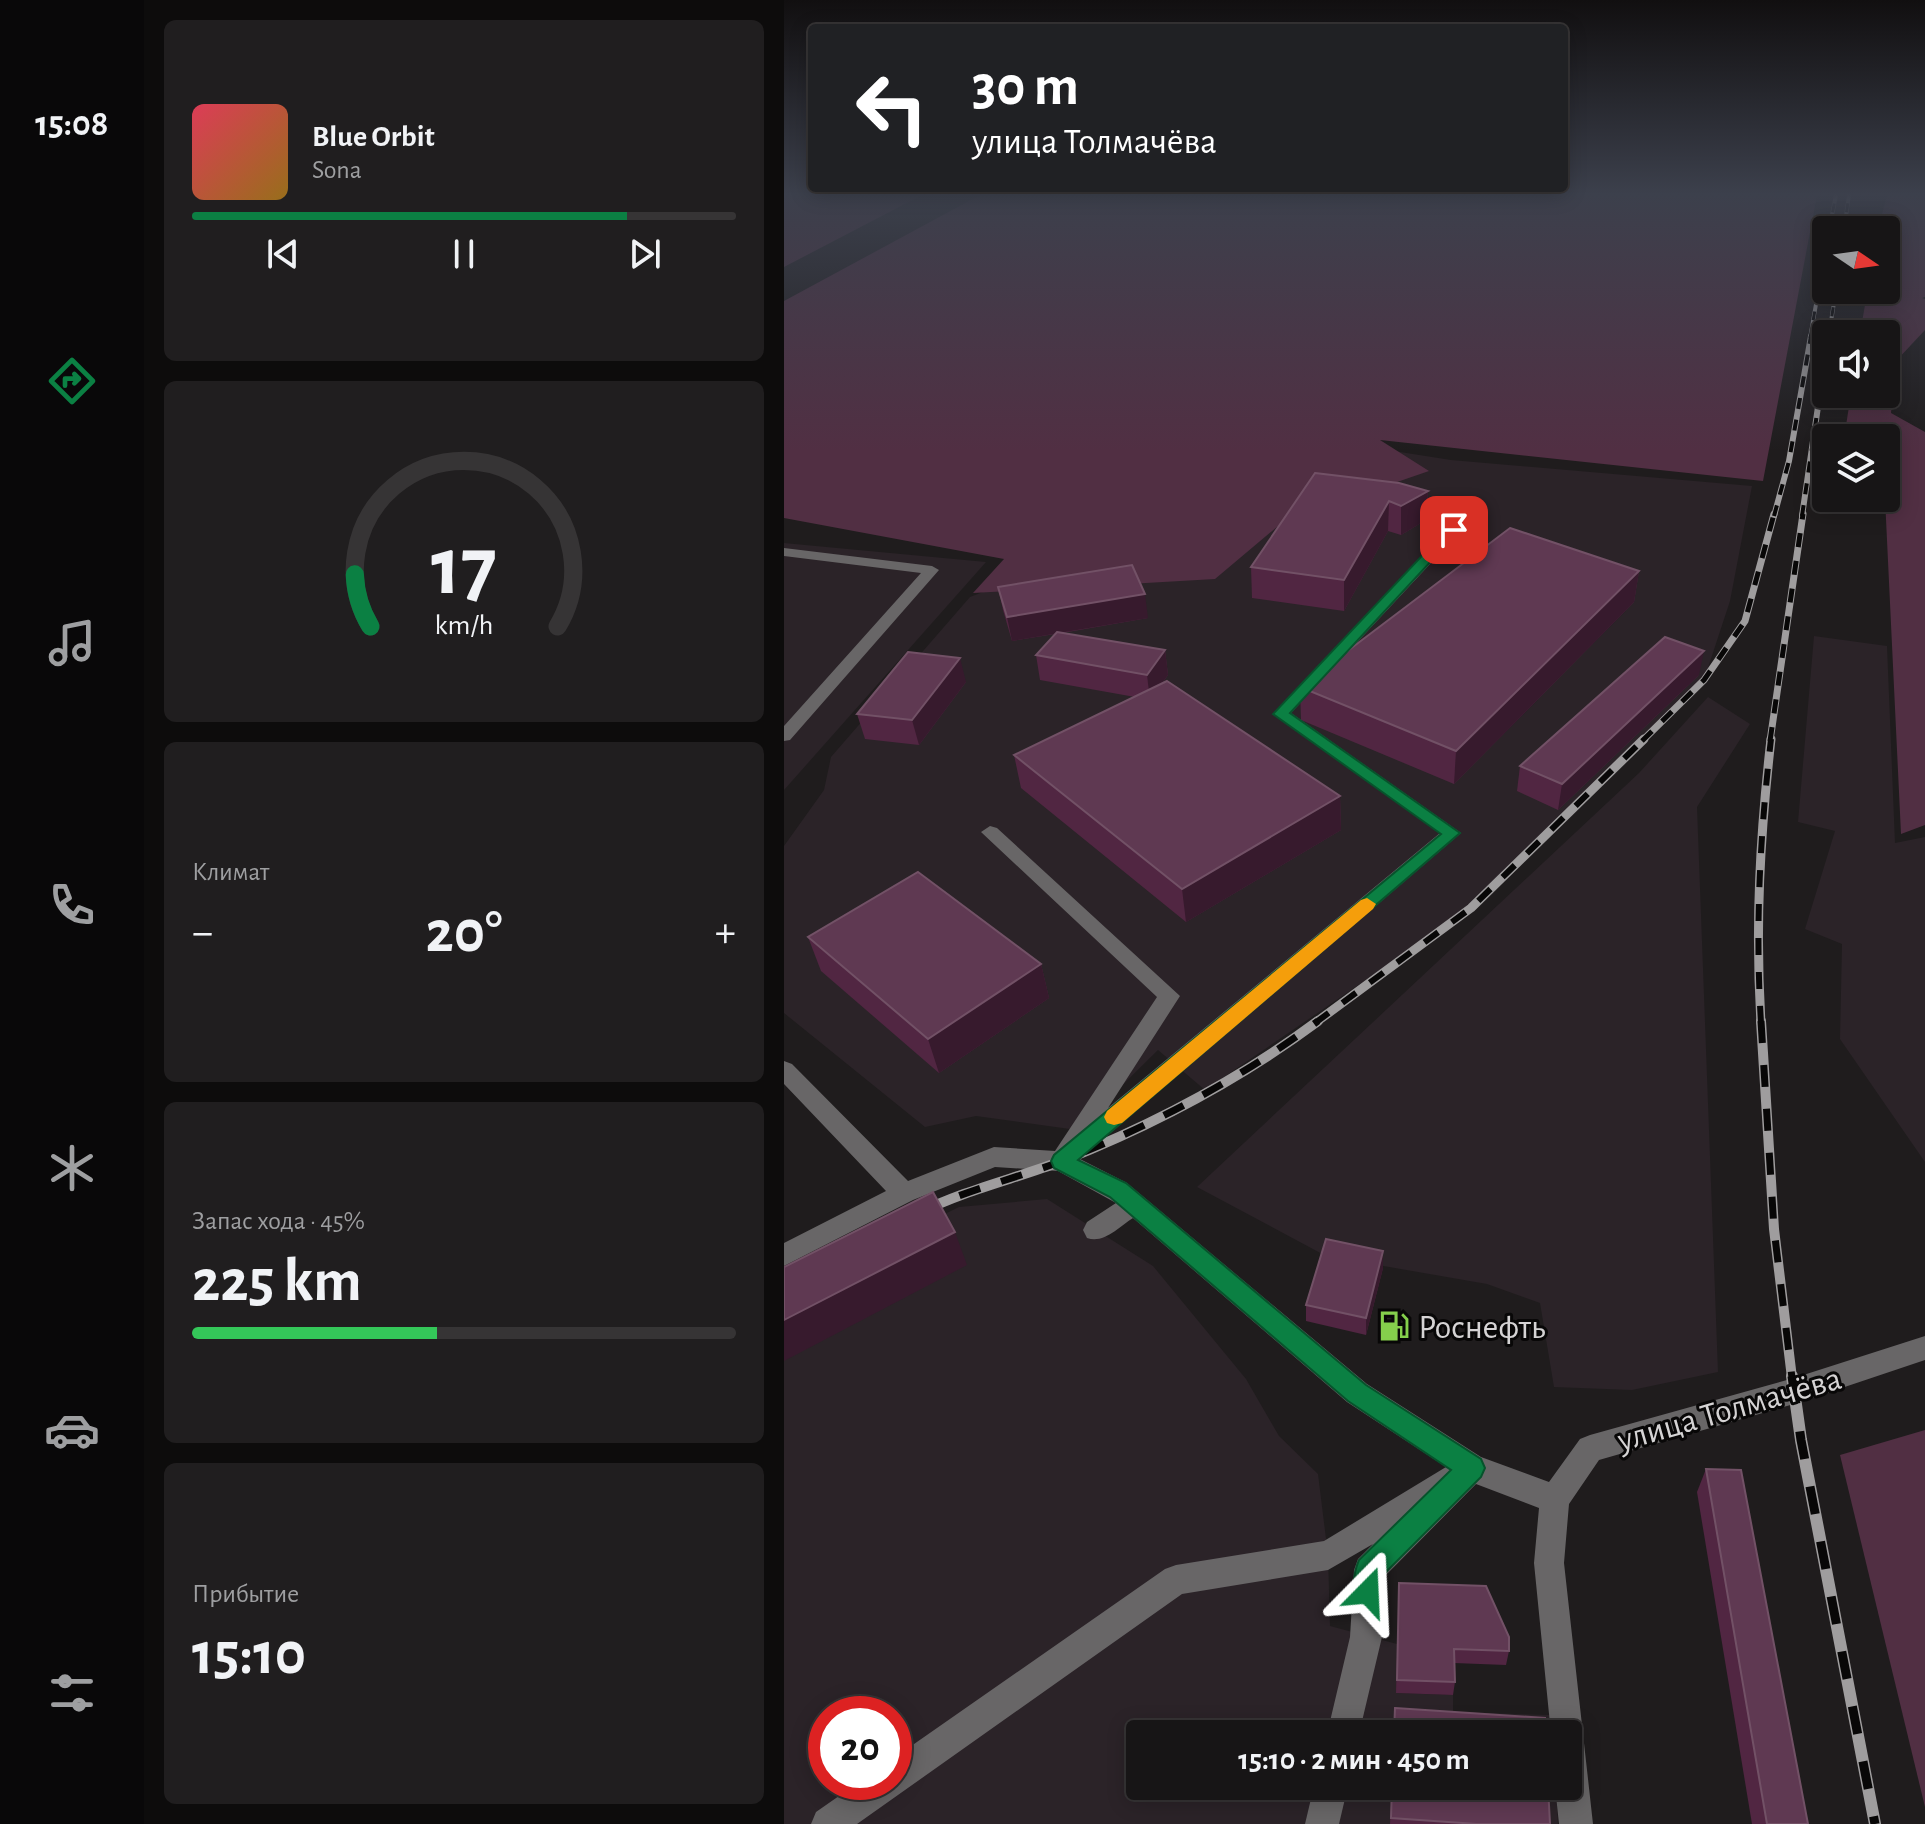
<!DOCTYPE html>
<html lang="ru">
<meta charset="utf-8">
<style>
body{margin:0;font-family:"Alegreya Sans",sans-serif;background:#201e1f;color:#f1f3f6;height:100vh;display:flex;flex-direction:column;font-size:30px;white-space:nowrap}
*{box-sizing:border-box;margin:0}
p{font-size:26px;color:#9e9fa1}
.icon{flex:none;width:44px;height:44px;fill:none;stroke:currentColor;stroke-width:2;stroke-linecap:round;stroke-linejoin:round}
.map{position:relative;flex:1;overflow:hidden}
.sheet{display:flex;flex-direction:column;gap:20px;padding:20px;background:#0d0c0c;width:640px}
.sheet>*{flex:none}
.guide{position:absolute;left:24px;top:24px;width:760px;height:168px;border-radius:8px;box-shadow:0 4px 20px #0003,0 0 0 2px #363435;background:#202124;color:#fff;overflow:hidden}
.needle{width:52px;rotate:103deg}
.buttons{position:absolute;left:1028px;top:216px;display:grid;gap:16px}
.buttons a{display:grid;place-items:center;width:88px;height:88px;border-radius:8px;background:#171516;box-shadow:0 4px 20px #0003,0 0 0 2px #363435;font-size:40px}
.speed{position:absolute;left:24px;top:1696px;display:flex;gap:16px;font-size:40px;font-weight:700;text-align:center}
.speed>*{display:grid;place-content:center;width:104px;height:104px;border-radius:50%;background:#171516;box-shadow:0 4px 20px #0003,0 0 0 2px #363435;line-height:1}
.speed .limit{border:12px solid #d22;background:#fff;color:#111}
.pin{position:absolute;display:grid;place-items:center;width:68px;height:68px;color:#fff;margin:-34px;border-radius:16px;box-shadow:0 4px 12px #0006}
.me{position:absolute;width:88px;margin:-44px;rotate:21deg;stroke-linejoin:round;filter:drop-shadow(0 0 6px #0008)}
.turn{display:flex;align-items:center;gap:28px;height:168px;padding:0 32px;font-size:36px}
.turn .icon{width:104px;height:104px;stroke-width:2.5}
.turn b{display:block;font-size:56px;line-height:68px}
.big{font-size:60px;font-weight:600;line-height:1.1}
.sheet .card{flex:1;display:flex;flex-direction:column;justify-content:center;gap:12px;min-width:0;padding:0 28px;border-radius:12px;background:#201e1f}
.sheet .dial{align-items:center;gap:0}
.dial svg{height:208px;overflow:visible;fill:none;stroke:#363435;stroke-width:7;stroke-linecap:round;text-anchor:middle}
.dial text{fill:#f1f3f6;stroke:none}
.song{display:flex;align-items:center;gap:24px}
.cover{width:96px;height:96px;border-radius:12px;background:linear-gradient(135deg,hsl(350 70% 55%),hsl(40 70% 35%))}
.played{height:8px;border-radius:4px;background:linear-gradient(90deg,#0b8043 80%,#363435 80%)}
.keys{display:flex;justify-content:space-around;direction:ltr}
.heat{display:flex;justify-content:space-between;align-items:center;font-size:44px;direction:ltr}
.charge{height:12px;border-radius:6px;background:linear-gradient(90deg,#34c759 45%,#363435 0)}
.trip{position:absolute;left:342px;top:1720px;width:456px;height:80px;border-radius:8px;background:#171516;box-shadow:0 4px 20px #0003,0 0 0 2px #363435;font-weight:600;line-height:80px;text-align:center}
main{display:flex;flex:1;min-height:0}
.tab-bar{display:flex;flex-direction:column;width:144px;justify-content:space-around;align-items:center;background:#090809;color:#9e9fa1}
.tab-bar .icon{width:56px;height:56px}
.tab-bar .current{color:#0b8043}
.tab-bar b{font-size:36px;color:#f1f3f6}
.map>svg:first-child{display:block}
.built{fill:#2b2328;fill-rule:evenodd}
.green{fill:#512f43}
.lines{fill:none;stroke-linecap:round;stroke-linejoin:round}
.minor{fill:#686667;fill-rule:evenodd}
.rail-far5-casing{stroke:#9f9d9e;stroke-width:4}
.rail-far4-casing{stroke:#9f9d9e;stroke-width:6}
.rail-far3-casing{stroke:#9f9d9e;stroke-width:7}
.rail-far2-casing{stroke:#9f9d9e;stroke-width:9}
.rail-far1-casing{stroke:#9f9d9e;stroke-width:10}
.rail-casing{stroke:#9f9d9e;stroke-width:12}
.rail-far5{stroke:#080707;stroke-width:3;stroke-dasharray:9;stroke-linecap:butt}
.rail-far4{stroke:#080707;stroke-width:4;stroke-dasharray:11;stroke-linecap:butt}
.rail-far3{stroke:#080707;stroke-width:5;stroke-dasharray:14;stroke-linecap:butt}
.rail-far2{stroke:#080707;stroke-width:6;stroke-dasharray:17;stroke-linecap:butt}
.rail-far1{stroke:#080707;stroke-width:7;stroke-dasharray:22;stroke-linecap:butt}
.rail{stroke:#080707;stroke-width:9;stroke-dasharray:28;stroke-linecap:butt}
.wall{fill:#512642}
.shaded-wall{fill:#371a2d}
.building{fill:#5f3952;stroke:#725166;stroke-width:2}
.route{fill:#0b8043;stroke:#07532c;stroke-width:2}
.slow{fill:#f59e0b}
.labels{text-anchor:middle;stroke-width:6;stroke-linejoin:round;paint-order:stroke}
.near-poi-label{font-size:34px;fill:#d5d3d4;stroke:#080707;text-anchor:start}
.near-street-label{font-size:34px;fill:#d5d3d4;stroke:#080707}
</style>
<main>
<nav class="tab-bar">
<b>15:08</b>
<svg class="icon current" aria-label="directions" viewBox="0 0 24 24"><path d="M12 3l9 9-9 9-9-9zM9 14v-3h6M13 9l2 2-2 2"/></svg>
<svg class="icon" aria-label="music" viewBox="0 0 24 24"><path d="M9 18V5l10-2v13"/><circle cx="6" cy="18" r="3"/><circle cx="16" cy="16" r="3"/></svg>
<svg class="icon" aria-label="phone" viewBox="0 0 24 24"><path d="M5 4h4l2 5-3 2q2 4 5 5l2-3 5 2v4C11 20 4 13 5 4z"/></svg>
<svg class="icon" aria-label="climate" viewBox="0 0 24 24"><path d="M12 3v18M4 7l16 10M4 17L20 7"/></svg>
<svg class="icon" aria-label="car" viewBox="0 0 24 24"><path d="M5 17H2v-5l4-1 3-4h7l3 4 3 1v5h-3M9 17h6M6 11h13"/><circle cx="7" cy="17" r="2"/><circle cx="17" cy="17" r="2"/></svg>
<svg class="icon" aria-label="filters" viewBox="0 0 24 24"><path d="M4 7h16M4 17h16"/><circle cx="9" cy="7" r="2"/><circle cx="15" cy="17" r="2"/></svg>
</nav>
<section class="sheet">
<div class="card">
<div class="song"><i class="cover"></i><div><b>Blue Orbit</b><p>Sona</p></div></div>
<div class="played"></div>
<div class="keys"><svg class="icon" aria-label="previous" viewBox="0 0 24 24"><path d="M18 5L8 12l10 7zM5 5v14"/></svg><svg class="icon" aria-label="pause" viewBox="0 0 24 24"><path d="M8 5v14M16 5v14"/></svg><svg class="icon" aria-label="next" viewBox="0 0 24 24"><path d="M6 5l10 7-10 7zM19 5v14"/></svg></div>
</div>
<div class="card dial"><svg viewBox="0 0 100 80">
<path d="M14 69A42 42 0 1 1 86 69"/>
<path d="M14 69A42 42 0 0 1 8 49" stroke="#0b8043"/>
<text x="50" y="56" font-size="32" font-weight="700">17</text>
<text x="50" y="72" font-size="11">km/h</text>
</svg></div>
<div class="card"><p>Климат</p>
<div class="heat"><a>−</a><b class="big">20°</b><a>+</a></div>
</div>
<div class="card"><p>Запас хода · 45%</p><b class="big">225 km</b><div class="charge"></div></div>
<div class="card"><p>Прибытие</p><b class="big">15:10</b></div>
</section>
<div class="map">
<svg width="1141" height="1824" viewBox="0 0 1141 1824">
<rect width="100%" height="100%" fill="#1f1c1d"/>
<g class="built">
<path d="M 578,446 L 667,460 L 968,486 L 946,601 L 920,680 L 687,908 L 421,1090 L 374,1050 L 293,1130 L 192,1116 L 141,1127 L 0,1013 L 0,846 L 40,790 L 47,757 L 186,597 Z"/>
<path d="M 0,543 L 202,562 L 0,790 Z"/>
<path d="M 1030,636 L 1103,646 L 1111,843 L 1141,837 L 1141,1162 L 1056,1039 L 1058,944 L 1021,929 L 1051,831 L 1014,822 Z"/>
<path d="M 924,697 L 966,724 L 913,807 L 934,1372 L 848,1390 L 770,1387 L 756,1303 L 703,1284 L 542,1256 L 413,1187 L 855,773 Z"/>
<path d="M 263,1199 L 369,1266 L 462,1379 L 495,1436 L 534,1474 L 544,1555 L 546,1626 L 613,1644 L 613,1693 L 669,1695 L 669,1712 L 766,1715 L 768,1734 L 356,1734 L 356,1786 L 772,1786 L 774,1824 L 0,1824 L 0,1293 L 175,1207 ZM 42,1714 L 110,1714 L 110,1782 L 42,1782 Z"/>
</g>
<g class="green">
<path d="M 0,195 L 138,195 L 0,267 Z"/>
<path d="M 196,195 L 1033,195 L 979,481 L 596,440 L 645,471 L 500,521 L 431,579 L 189,593 L 220,559 L 0,518 L 0,301 Z"/>
<path d="M 1103,195 L 1141,195 L 1141,297 L 1138,298 L 1141,299 L 1141,330 L 1112,361 L 1107,413 L 1141,432 L 1141,825 L 1117,834 L 1101,498 L 1102,470 L 1114,447 L 1099,436 L 1060,438 L 1067,394 L 1102,394 L 1102,334 L 1076,334 L 1081,305 L 1105,300 L 1096,297 L 1094,290 L 1102,290 L 1102,230 L 1094,230 Z"/>
<path d="M 1141,1430 L 1141,1807 L 1056,1455 Z"/>
</g>
<g class="lines">
<g class="minor">
<path d="M 670,526 L 675,527 L 675,533 L 507,713 L 677,833 L 296,1159 L 343,1183 L 583,1384 L 697,1457 L 765,1482 L 796,1439 L 806,1435 L 1010,1378 L 1141,1336 L 1141,1360 L 1010,1404 L 815,1460 L 785,1504 L 780,1563 L 809,1824 L 775,1824 L 771,1786 L 784,1786 L 784,1734 L 767,1734 L 750,1563 L 755,1508 L 692,1484 L 600,1577 L 598,1637 L 575,1734 L 543,1734 L 566,1637 L 570,1570 L 574,1559 L 589,1544 L 544,1570 L 398,1594 L 73,1824 L 27,1824 L 32,1812 L 75,1782 L 110,1782 L 110,1758 L 381,1569 L 392,1565 L 540,1541 L 662,1467 L 563,1402 L 349,1218 C 335,1227 320,1244 303,1238 L 299,1230 L 303,1222 L 332,1203 L 274,1171 L 211,1167 L 129,1200 L 0,1266 L 0,1243 L 102,1191 L 0,1084 L 0,1061 L 8,1064 L 124,1181 L 210,1147 L 271,1151 L 373,997 L 197,832 L 206,826 L 213,828 L 396,996 L 324,1108 L 656,833 L 489,714 L 665,527 Z"/>
<path d="M 0,548 L 148,566 L 155,570 L 6,740 L 0,741 L 0,726 L 137,573 L 0,556 Z"/>
<path d="M 530,1786 L 564,1786 L 555,1824 L 521,1824 Z"/>
</g>
<g class="rail-far5-casing">
<g id="rail-far5">
<path d="M 1045,230 L 1052,195"/>
<path d="M 1060,230 L 1065,195"/>
<path d="M 1045,334 L 1052,290"/>
<path d="M 1026,338 L 1042,248"/>
</g>
</g>
<g class="rail-far4-casing">
<g id="rail-far4">
<path d="M 990,516 L 1005,461 L 1027,336"/>
<path d="M 1018,516 L 1042,352"/>
</g>
</g>
<g class="rail-far3-casing">
<g id="rail-far3">
<path d="M 858,741 L 920,680 L 961,621 L 990,514"/>
<path d="M 986,741 L 1019,514"/>
</g>
</g>
<g class="rail-far2-casing">
<g id="rail-far2">
<path d="M 531,1023 L 687,908 L 860,739"/>
<path d="M 977,1023 C 971,925 976,836 987,739"/>
</g>
</g>
<g class="rail-far1-casing">
<g id="rail-far1">
<path d="M 977,1021 L 990,1229 L 1008,1378"/>
<path d="M 135,1213 C 181,1190 230,1179 278,1161 C 369,1125 456,1079 534,1021"/>
</g>
</g>
<g class="rail-casing">
<path id="rail" d="M 1008,1376 L 1017,1440 L 1091,1824"/>
</g>
<use href="#rail-far5" class="rail-far5"/>
<use href="#rail-far4" class="rail-far4"/>
<use href="#rail-far3" class="rail-far3"/>
<use href="#rail-far2" class="rail-far2"/>
<use href="#rail-far1" class="rail-far1"/>
<use href="#rail" class="rail"/>
</g>
<g class="wall">
<path d="M 531,473 L 644,491 L 642,520 L 617,535 L 604,531 L 560,611 L 468,598 L 467,567 Z"/>
<path d="M 855,571 L 850,602 L 670,784 L 517,720 L 516,687 Z"/>
<path d="M 214,587 L 364,618 L 278,633 L 381,650 L 384,675 L 377,685 L 556,796 L 557,830 L 402,922 L 237,788 L 230,755 L 351,697 L 256,680 L 252,655 L 271,634 L 228,641 L 219,610 Z"/>
<path d="M 915,675 L 774,810 L 733,791 L 736,766 Z"/>
<path d="M 182,682 L 135,745 L 81,739 L 73,714 Z"/>
<path d="M 24,937 L 257,964 L 265,998 L 155,1073 L 37,971 Z"/>
<path d="M 599,1251 L 599,1268 L 582,1335 L 522,1321 L 522,1305 Z"/>
<path d="M 922,1469 L 1024,1824 L 968,1824 L 913,1492 Z"/>
<path d="M 615,1583 L 725,1651 L 722,1665 L 670,1663 L 671,1682 L 669,1695 L 612,1693 Z"/>
<path d="M 608,1786 L 766,1824 L 606,1824 Z"/>
</g>
<g class="shaded-wall">
<path d="M 644,491 L 642,520 L 617,535 L 617,506 Z"/>
<path d="M 605,501 L 604,531 L 560,611 L 560,580 Z"/>
<path d="M 855,571 L 850,602 L 670,784 L 672,751 Z"/>
<path d="M 361,594 L 364,618 L 228,641 L 223,617 Z"/>
<path d="M 381,650 L 384,675 L 366,700 L 363,675 Z"/>
<path d="M 920,651 L 915,675 L 774,810 L 778,784 Z"/>
<path d="M 176,658 L 182,682 L 135,745 L 128,720 Z"/>
<path d="M 556,796 L 557,830 L 402,922 L 398,889 Z"/>
<path d="M 257,964 L 265,998 L 155,1073 L 144,1039 Z"/>
<path d="M 171,1232 L 183,1265 L 0,1361 L 0,1320 Z"/>
<path d="M 599,1251 L 599,1268 L 582,1335 L 582,1318 Z"/>
</g>
<g class="building">
<path d="M 531,473 L 615,483 L 644,491 L 617,506 L 605,501 L 560,580 L 467,567 Z"/>
<path d="M 726,528 L 855,571 L 672,751 L 516,687 Z"/>
<path d="M 348,565 L 361,594 L 223,617 L 214,587 Z"/>
<path d="M 273,632 L 381,650 L 363,675 L 252,655 Z"/>
<path d="M 881,637 L 920,651 L 778,784 L 736,766 Z"/>
<path d="M 124,652 L 176,658 L 128,720 L 73,714 Z"/>
<path d="M 383,681 L 556,796 L 398,889 L 230,755 Z"/>
<path d="M 134,872 L 257,964 L 144,1039 L 24,937 Z"/>
<path d="M 149,1192 L 171,1232 L 0,1320 L 0,1267 Z"/>
<path d="M 542,1239 L 599,1251 L 582,1318 L 522,1305 Z"/>
<path d="M 922,1469 L 957,1470 L 1024,1824 L 983,1824 Z"/>
<path d="M 615,1583 L 702,1586 L 725,1637 L 725,1651 L 670,1649 L 671,1682 L 613,1680 Z"/>
<path d="M 611,1708 L 761,1718 L 762,1734 L 610,1734 Z"/>
<path d="M 608,1786 L 764,1786 L 766,1824 L 693,1824 L 607,1818 Z"/>
</g>
<linearGradient id="sky" x2="0" y2="1"><stop stop-color="#110f10"/><stop offset="0.43" stop-color="#3c404c"/><stop offset="1" stop-color="#3c404c" stop-opacity="0"/></linearGradient>
<rect width="1141" height="451" fill="url(#sky)"/>
<path class="route" d="M 665,527 L 676,530 L 506,713 L 676,833 L 294,1160 L 342,1183 L 582,1385 L 697,1459 L 701,1468 L 697,1477 L 598,1576 L 598,1592 L 594,1602 L 584,1606 L 574,1602 C 568,1588 569,1574 575,1560 L 667,1470 L 564,1401 L 326,1197 L 270,1168 L 267,1161 L 270,1155 L 657,834 L 489,714 Z"/>
<path class="slow" d="M 583,898 L 592,904 L 589,909 L 338,1123 L 330,1125 L 323,1123 L 320,1117 L 323,1111 L 577,900 Z"/>
<defs>
<g id="fuel-bare" transform="scale(2.4)"><path d="M-5.5-6h7V0h2V4h1.3V-2.5L3-4.5l.8-.8L6-3V5H2.5V1h-1V6h-7ZM-4.2-4.7v3.2H.2V-4.7Z" fill="#85cf4c" stroke="#080707" stroke-width="2.5" paint-order="stroke"/></g>
</defs>
<g fill-rule="evenodd">
<use href="#fuel-bare" x="610" y="1326"/>
</g>
<g class="labels">
<g class="near-poi-label">
<text x="634" y="1338">Роснефть</text>
</g>
<g class="near-street-label">
<text transform="translate(945 1408) rotate(-16)" y="12">улица Толмачёва</text>
</g>
</g>
</svg>
<div class="buttons">
<a><svg class="needle" viewBox="-14 -14 28 28"><path d="M0-13l5 13h-10z" fill="#e53935"/><path d="M0 13l5-13h-10z" fill="#9e9fa1"/></svg></a>
<a><svg class="icon" aria-label="sound" viewBox="0 0 24 24"><path d="M4 9h4l5-4v14l-5-4H4zM17 9q2 3 0 6"/></svg></a>
<a><svg class="icon" aria-label="layers" viewBox="0 0 24 24"><path d="M12 4l9 5-9 5-9-5zM3 14l9 5 9-5"/></svg></a>
</div>
<div class="speed"><div class="limit">20</div></div>
<div class="pin" style="left:670px;top:530px;background:#d93025"><svg class="icon" aria-label="arrive" viewBox="0 0 24 24"><path d="M6 21V4h12l-3 4 3 4H6"/></svg></div>
<svg class="me" style="left:584px;top:1592px" viewBox="-20 -20 40 40"><path d="M0-17L14 15 0 8-14 15z" fill="#0b8043" stroke="#fff" stroke-width="4"/></svg>
<div class="trip">15:10 · 2 мин · 450 m</div>
<div class="guide">
<div class="turn"><svg class="icon" aria-label="left" viewBox="0 0 24 24"><path d="M17 20v-9H6M10 6l-5 5 5 5"/></svg><div><b>30 m</b>улица Толмачёва</div></div>
</div>
</div>
</main>
